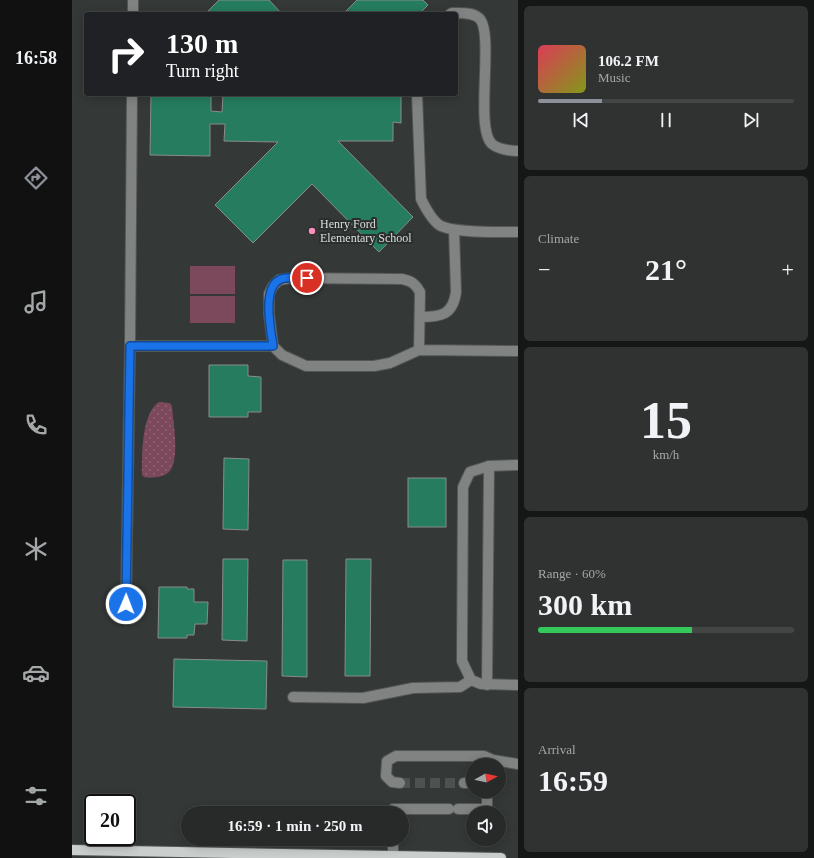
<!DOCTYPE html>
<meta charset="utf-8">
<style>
body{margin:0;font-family:Georgia,serif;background:#2f3230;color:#f1f3f6;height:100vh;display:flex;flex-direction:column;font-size:15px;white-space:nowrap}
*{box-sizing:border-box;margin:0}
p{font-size:13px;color:#a4a7a8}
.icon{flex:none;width:22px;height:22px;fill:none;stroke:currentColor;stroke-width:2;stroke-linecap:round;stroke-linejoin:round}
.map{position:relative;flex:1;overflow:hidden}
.drawer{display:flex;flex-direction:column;gap:6px;padding:6px;background:#151716;width:296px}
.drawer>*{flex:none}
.top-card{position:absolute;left:12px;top:12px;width:374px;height:84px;border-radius:4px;box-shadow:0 2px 10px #0003,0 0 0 1px #434645;background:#202124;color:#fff;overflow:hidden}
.needle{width:26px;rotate:82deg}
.controls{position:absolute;left:394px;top:758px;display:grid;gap:8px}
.controls a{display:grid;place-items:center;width:40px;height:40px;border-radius:50%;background:#272a28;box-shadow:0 2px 10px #0003,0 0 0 1px #434645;font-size:20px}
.speed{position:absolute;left:12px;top:794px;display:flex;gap:8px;font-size:20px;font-weight:700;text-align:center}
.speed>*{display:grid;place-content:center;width:52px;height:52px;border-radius:50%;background:#272a28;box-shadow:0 2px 10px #0003,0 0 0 1px #434645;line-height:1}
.speed .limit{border:2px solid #111;border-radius:6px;background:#fff;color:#111}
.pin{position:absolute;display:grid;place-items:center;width:34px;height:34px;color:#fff;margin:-17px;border:2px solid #fff;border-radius:50%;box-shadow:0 1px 4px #0007}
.me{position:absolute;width:44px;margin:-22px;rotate:1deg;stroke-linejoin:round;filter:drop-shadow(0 0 3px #0008)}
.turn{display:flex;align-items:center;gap:14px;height:84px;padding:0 16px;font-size:18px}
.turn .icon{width:52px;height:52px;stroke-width:2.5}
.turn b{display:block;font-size:28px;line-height:34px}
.big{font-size:30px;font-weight:700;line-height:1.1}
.drawer .widget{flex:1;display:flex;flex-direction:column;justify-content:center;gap:6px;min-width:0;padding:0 14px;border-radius:6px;background:#2f3230}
.drawer .dial{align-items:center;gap:0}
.dial b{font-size:52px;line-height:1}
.song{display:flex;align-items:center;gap:12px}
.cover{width:48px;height:48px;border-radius:6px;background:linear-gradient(135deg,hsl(350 70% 55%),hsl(70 70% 35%))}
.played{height:4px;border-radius:2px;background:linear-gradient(90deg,#8c9099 25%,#434645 25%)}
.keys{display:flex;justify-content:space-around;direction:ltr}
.heat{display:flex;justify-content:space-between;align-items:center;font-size:22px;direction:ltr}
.charge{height:6px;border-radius:3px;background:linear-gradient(90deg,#34c759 60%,#434645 0)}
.trip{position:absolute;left:109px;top:806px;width:228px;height:40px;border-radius:20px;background:#272a28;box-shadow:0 2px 10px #0003,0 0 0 1px #434645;font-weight:700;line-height:40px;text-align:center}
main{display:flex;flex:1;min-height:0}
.dock{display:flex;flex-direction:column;width:72px;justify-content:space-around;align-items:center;background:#101110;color:#a4a7a8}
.dock .icon{width:28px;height:28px}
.dock .selected{color:#8c9099}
.dock b{font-size:18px;color:#f1f3f6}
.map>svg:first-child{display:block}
.grass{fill:url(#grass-dots)}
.pitch{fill:#7c485c}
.building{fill:#257c5e;stroke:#888d8b}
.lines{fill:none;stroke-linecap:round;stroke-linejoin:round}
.minor-tunnel{stroke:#4d514f;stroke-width:10;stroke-dasharray:10 5;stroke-linecap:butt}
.minor-casing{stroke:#525654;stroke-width:12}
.major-casing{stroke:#525654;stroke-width:12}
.minor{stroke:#818382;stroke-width:10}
.major{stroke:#cacecc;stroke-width:10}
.route-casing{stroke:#114b97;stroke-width:10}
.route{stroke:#1a73e8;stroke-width:7}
.poi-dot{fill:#fe8ebc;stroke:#2a2e2c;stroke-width:1.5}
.labels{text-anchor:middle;stroke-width:4;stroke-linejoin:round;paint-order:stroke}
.poi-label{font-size:12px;fill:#dcdfde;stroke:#2a2e2c;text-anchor:start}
</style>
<main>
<nav class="dock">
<b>16:58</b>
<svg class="icon selected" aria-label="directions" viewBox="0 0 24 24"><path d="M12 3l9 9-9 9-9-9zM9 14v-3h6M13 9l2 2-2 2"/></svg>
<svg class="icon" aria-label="music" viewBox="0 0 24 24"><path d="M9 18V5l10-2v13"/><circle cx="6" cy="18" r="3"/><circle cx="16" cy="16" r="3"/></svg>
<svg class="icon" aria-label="phone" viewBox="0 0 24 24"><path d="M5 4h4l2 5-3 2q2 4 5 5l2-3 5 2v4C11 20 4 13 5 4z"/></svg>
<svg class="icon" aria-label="climate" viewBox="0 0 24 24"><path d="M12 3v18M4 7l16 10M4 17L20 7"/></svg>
<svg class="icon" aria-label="car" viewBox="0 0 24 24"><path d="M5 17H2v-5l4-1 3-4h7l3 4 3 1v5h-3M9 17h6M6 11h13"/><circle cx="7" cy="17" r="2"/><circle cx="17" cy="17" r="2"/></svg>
<svg class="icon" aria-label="filters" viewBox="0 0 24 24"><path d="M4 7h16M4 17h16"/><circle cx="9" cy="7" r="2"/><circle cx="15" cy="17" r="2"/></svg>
</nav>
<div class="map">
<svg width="446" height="858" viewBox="0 0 446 858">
<defs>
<pattern id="grass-dots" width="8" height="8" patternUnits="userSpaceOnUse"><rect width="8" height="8" fill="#7c485c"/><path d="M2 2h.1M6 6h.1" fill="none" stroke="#8e6273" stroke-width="1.8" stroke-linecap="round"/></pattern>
</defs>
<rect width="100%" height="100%" fill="#343836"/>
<path class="grass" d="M 87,402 L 98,403 L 100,406 C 101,421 109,463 96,473 C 89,478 80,478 72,477 L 70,475 C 70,456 69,414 87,402 Z"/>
<g class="pitch">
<rect x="118" y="266" width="45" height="28"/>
<rect x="118" y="296" width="45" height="27"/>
</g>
<g class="building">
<path d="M 147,0 L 197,0 L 210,14 L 133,14 Z"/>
<path d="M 285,0 L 351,0 L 356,5 L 347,14 L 271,14 Z"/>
<path d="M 79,94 L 139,94 L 139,111 L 150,112 L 151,94 L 329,94 L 329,123 L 321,122 L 321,141 L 266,141 L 341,217 L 307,252 L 240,184 L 181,243 L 143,205 L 206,142 L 152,141 L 153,124 L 138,124 L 138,156 L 78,155 Z"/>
<path d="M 137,365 L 176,365 L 176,376 L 189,377 L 189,412 L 176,412 L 176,417 L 137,417 Z"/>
<path d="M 152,458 L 177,459 L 176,530 L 151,529 Z"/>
<rect x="336" y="478" width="38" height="49"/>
<path d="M 151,559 L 176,559 L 175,641 L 150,640 Z"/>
<path d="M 274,559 L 299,559 L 298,676 L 273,676 Z"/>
<path d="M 211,560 L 235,560 L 235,677 L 210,676 Z"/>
<path d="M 87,587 L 115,587 L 115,589 L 122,589 L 122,602 L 136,602 L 135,624 L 123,624 L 122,635 L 115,635 L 115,638 L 86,638 Z"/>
<path d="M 102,659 L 195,661 L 194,709 L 101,707 Z"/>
</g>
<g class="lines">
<path class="minor-tunnel" d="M 328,783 L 392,783"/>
<g class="minor-casing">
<g id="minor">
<path d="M 61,14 L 61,0"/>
<path d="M 378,14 L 380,13 C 389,13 400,12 407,18 C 423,32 402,128 420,144 C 426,149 438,151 446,151"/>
<path d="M 345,94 L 349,199 C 353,207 361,222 369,226 C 384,233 427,232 446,232"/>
<path d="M 348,317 C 369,317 381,315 384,292 L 382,230"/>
<path d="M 58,346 L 60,94"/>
<path d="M 347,350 L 348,292 C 343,283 339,281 330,279 L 219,278 L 207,280 L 201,286 L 197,294 L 197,314 L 201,346 L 210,355 L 234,366 L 302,366 L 318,363 L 347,350 L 446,351"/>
<path d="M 446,465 L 417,466 L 398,472 L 391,487 L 390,661 L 399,680 L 409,684 L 446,685"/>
<path d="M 54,604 L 58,346 L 201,346"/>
<path d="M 415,685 L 417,466"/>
<path d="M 221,697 L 291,698 L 341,688 L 388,687 L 399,680"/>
<path d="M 328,783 L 320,782 L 314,776 L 315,761 L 324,756 L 412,756 L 421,760 L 446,764"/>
<path d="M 392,783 L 401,783"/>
<path d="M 386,809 L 415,809 L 415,791"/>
<path d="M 321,813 L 321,809 L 377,809"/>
<path d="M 321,839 L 321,856"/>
</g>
</g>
<g class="major-casing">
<path id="major" d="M 0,850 L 429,858"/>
</g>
<use href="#minor" class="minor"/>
<use href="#major" class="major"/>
</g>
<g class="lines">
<g class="route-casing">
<path id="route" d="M 54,604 L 58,346 L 201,346 C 199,331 190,289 207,280 C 214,276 226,278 235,278"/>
</g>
<use href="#route" class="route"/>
</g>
<circle class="poi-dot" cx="240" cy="231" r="4"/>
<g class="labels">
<g class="poi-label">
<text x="248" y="228">Henry Ford<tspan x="248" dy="14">Elementary School</tspan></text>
</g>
</g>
</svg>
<div class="controls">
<a><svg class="needle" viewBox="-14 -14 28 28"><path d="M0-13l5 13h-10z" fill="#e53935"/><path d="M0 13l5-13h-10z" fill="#a4a7a8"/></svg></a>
<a><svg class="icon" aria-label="sound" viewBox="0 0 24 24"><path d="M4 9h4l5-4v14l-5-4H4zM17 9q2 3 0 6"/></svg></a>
</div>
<div class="speed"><div class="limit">20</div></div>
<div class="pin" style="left:235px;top:278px;background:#d93025"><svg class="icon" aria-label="arrive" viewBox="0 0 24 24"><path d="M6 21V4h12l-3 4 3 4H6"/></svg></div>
<svg class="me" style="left:54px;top:604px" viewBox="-20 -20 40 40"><circle r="17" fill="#1a73e8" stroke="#fff" stroke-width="3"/><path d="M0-11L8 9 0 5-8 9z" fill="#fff"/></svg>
<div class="trip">16:59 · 1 min · 250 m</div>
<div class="top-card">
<div class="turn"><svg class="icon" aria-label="right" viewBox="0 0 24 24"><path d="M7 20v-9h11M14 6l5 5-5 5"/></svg><div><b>130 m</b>Turn right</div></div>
</div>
</div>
<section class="drawer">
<div class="widget">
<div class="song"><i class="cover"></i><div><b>106.2 FM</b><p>Music</p></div></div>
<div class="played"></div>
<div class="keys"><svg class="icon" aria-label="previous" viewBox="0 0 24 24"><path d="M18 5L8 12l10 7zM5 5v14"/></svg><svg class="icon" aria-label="pause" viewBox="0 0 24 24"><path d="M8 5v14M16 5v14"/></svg><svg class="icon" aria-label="next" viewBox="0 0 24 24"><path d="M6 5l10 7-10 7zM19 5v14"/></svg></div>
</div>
<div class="widget"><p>Climate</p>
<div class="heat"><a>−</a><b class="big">21°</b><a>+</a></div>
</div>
<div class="widget dial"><b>15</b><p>km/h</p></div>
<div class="widget"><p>Range · 60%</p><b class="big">300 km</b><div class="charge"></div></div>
<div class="widget"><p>Arrival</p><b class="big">16:59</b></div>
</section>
</main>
